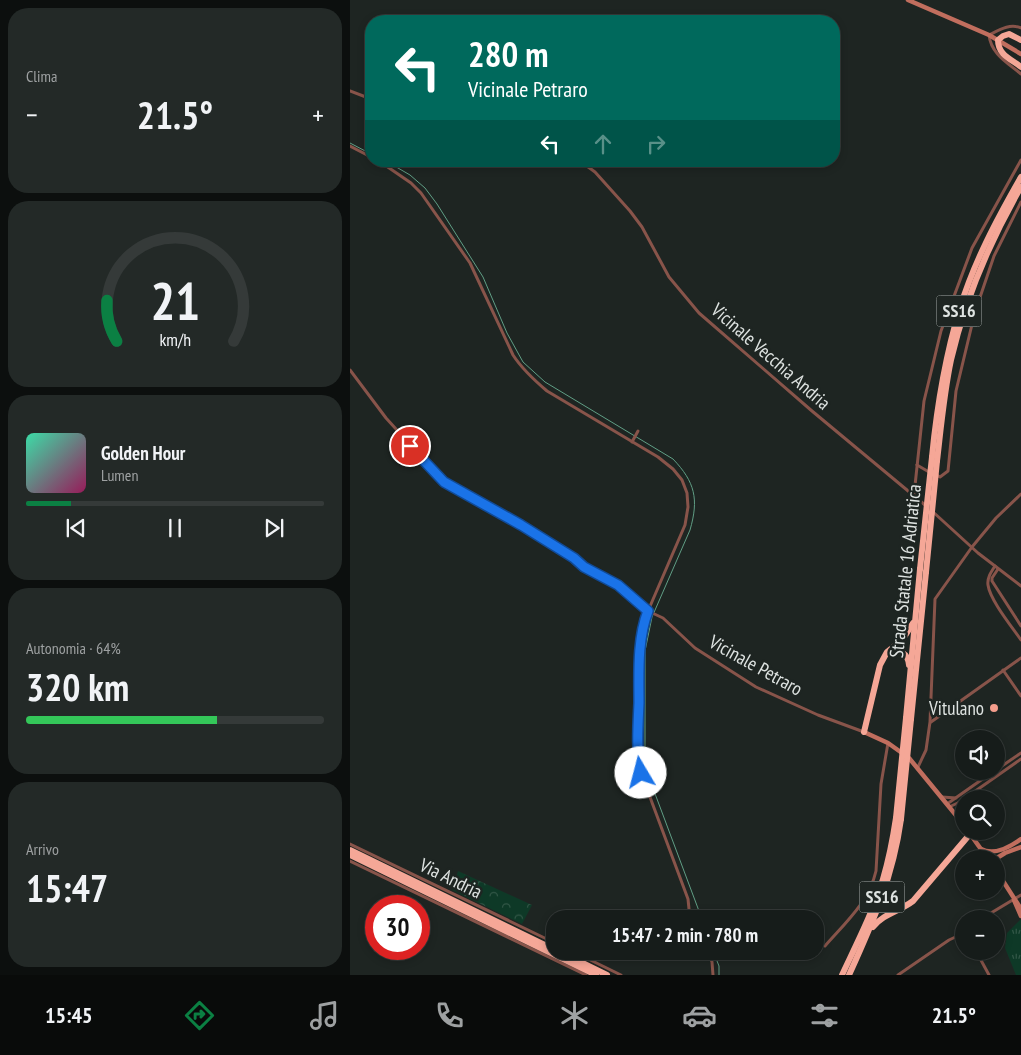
<!DOCTYPE html>
<html lang="it">
<meta charset="utf-8">
<style>
body{margin:0;font-family:"PT Sans Narrow",sans-serif;background:#232927;color:#f1f3f6;height:100vh;display:flex;flex-direction:column;font-size:19px;white-space:nowrap}
*{box-sizing:border-box;margin:0}
p{font-size:16px;color:#9ea1a2}
.icon{flex:none;width:28px;height:28px;fill:none;stroke:currentColor;stroke-width:2;stroke-linecap:round;stroke-linejoin:round}
.map{position:relative;flex:1;overflow:hidden}
.side{display:flex;flex-direction:column;gap:8px;padding:8px;background:#0c0f0e;width:350px}
.side>*{flex:none}
.top-card{position:absolute;left:15px;top:15px;width:475px;height:152px;border-radius:20px;box-shadow:0 2px 8px #0003,0 0 0 1px #353a39;background:#00695c;color:#fff;overflow:hidden}
.buttons{position:absolute;left:605px;top:730px;display:grid;gap:10px}
.buttons a{display:grid;place-items:center;width:50px;height:50px;border-radius:50%;background:#161c1a;box-shadow:0 2px 8px #0003,0 0 0 1px #353a39;font-size:25px}
.speed{position:absolute;left:15px;top:895px;display:flex;gap:10px;font-size:25px;font-weight:700;text-align:center}
.speed>*{display:grid;place-content:center;width:65px;height:65px;border-radius:50%;background:#161c1a;box-shadow:0 2px 8px #0003,0 0 0 1px #353a39;line-height:1}
.speed .limit{border:8px solid #d22;background:#fff;color:#111}
.pin{position:absolute;display:grid;place-items:center;width:42px;height:42px;color:#fff;margin:-21px;border:2px solid #fff;border-radius:50%;box-shadow:0 1px 5px #0007}
.me{position:absolute;width:55px;margin:-28px;rotate:352deg;stroke-linejoin:round;filter:drop-shadow(0 0 4px #0008)}
.turn{display:flex;align-items:center;gap:18px;height:105px;padding:0 20px;font-size:22px}
.turn .icon{width:65px;height:65px;stroke-width:2.5}
.turn b{display:block;font-size:35px;line-height:42px}
.lanes{display:flex;align-items:center;height:48px;padding:0 20px;background:#0003;justify-content:center;gap:25px;direction:ltr}
.lanes .off{opacity:.35}
.big{font-size:38px;font-weight:800;line-height:1.1}
.side .card{flex:1;display:flex;flex-direction:column;justify-content:center;gap:8px;min-width:0;padding:0 18px;border-radius:20px;background:#232927}
.side .dial{align-items:center;gap:0}
.dial svg{height:130px;overflow:visible;fill:none;stroke:#353a39;stroke-width:7;stroke-linecap:round;text-anchor:middle}
.dial text{fill:#f1f3f6;stroke:none}
.song{display:flex;align-items:center;gap:15px}
.cover{width:60px;height:60px;border-radius:8px;background:linear-gradient(135deg,hsl(160 70% 55%),hsl(330 70% 35%))}
.played{height:5px;border-radius:2px;background:linear-gradient(90deg,#0b8043 15%,#353a39 15%)}
.keys{display:flex;justify-content:space-around;direction:ltr}
.heat{display:flex;justify-content:space-between;align-items:center;font-size:28px;direction:ltr}
.charge{height:8px;border-radius:4px;background:linear-gradient(90deg,#34c759 64%,#353a39 0)}
.trip{position:absolute;left:196px;top:910px;width:278px;height:50px;border-radius:20px;background:#161c1a;box-shadow:0 2px 8px #0003,0 0 0 1px #353a39;font-weight:800;line-height:50px;text-align:center}
.dock{display:flex;height:80px;justify-content:space-around;align-items:center;background:#090b0a;color:#9ea1a2}
.dock .icon{width:35px;height:35px}
.dock .active{color:#0b8043}
.dock b{font-size:22px;color:#f1f3f6}
main{display:flex;flex:1;min-height:0}
.map>svg:first-child{display:block}
.forest{fill:url(#forest-crowns)}
.park{fill:url(#park-tufts)}
.lines{fill:none;stroke-linecap:round;stroke-linejoin:round}
.stream{stroke:#609e85;stroke-width:1}
.street{stroke:#88544a;stroke-width:3}
.secondary{stroke:#c16e5e;stroke-width:4.5}
.highway{stroke:#f5a797;stroke-width:6}
.highway-bridge{stroke:#f5a797;stroke-width:6}
.route-casing{stroke:#114b97;stroke-width:12}
.route{stroke:#1a73e8;stroke-width:9}
.poi-dot{fill:#f49d8c;stroke:#1e2522;stroke-width:2}
.labels{text-anchor:middle;stroke-width:5;stroke-linejoin:round;paint-order:stroke}
.shield{fill:#1e2522;stroke:#a4aaa8;stroke-width:1}
.shield-label{font-size:18px;font-weight:bold;fill:#dee3e1}
.street-label{font-size:19px;fill:#dee3e1;stroke:#1e2522}
.poi-label{font-size:19px;fill:#dee3e1;stroke:#1e2522;text-anchor:end}
</style>
<main>
<section class="side">
<div class="card"><p>Clima</p>
<div class="heat"><a>−</a><b class="big">21.5°</b><a>+</a></div>
</div>
<div class="card dial"><svg viewBox="0 0 100 80">
<path d="M14 69A42 42 0 1 1 86 69"/>
<path d="M14 69A42 42 0 0 1 8 44" stroke="#0b8043"/>
<text x="50" y="56" font-size="32" font-weight="700">21</text>
<text x="50" y="72" font-size="11">km/h</text>
</svg></div>
<div class="card">
<div class="song"><i class="cover"></i><div><b>Golden Hour</b><p>Lumen</p></div></div>
<div class="played"></div>
<div class="keys"><svg class="icon" aria-label="previous" viewBox="0 0 24 24"><path d="M18 5L8 12l10 7zM5 5v14"/></svg><svg class="icon" aria-label="pause" viewBox="0 0 24 24"><path d="M8 5v14M16 5v14"/></svg><svg class="icon" aria-label="next" viewBox="0 0 24 24"><path d="M6 5l10 7-10 7zM19 5v14"/></svg></div>
</div>
<div class="card"><p>Autonomia · 64%</p><b class="big">320 km</b><div class="charge"></div></div>
<div class="card"><p>Arrivo</p><b class="big">15:47</b></div>
</section>
<div class="map">
<svg width="671" height="975" viewBox="0 0 671 975">
<defs>
<pattern id="forest-crowns" width="20" height="18" patternUnits="userSpaceOnUse" patternTransform="scale(1.25)"><rect width="20" height="18" fill="#0e3927"/><path d="M2 6a3 3 0 1 1 6 0M12 15a3 3 0 1 1 6 0" fill="none" stroke="#315646"/></pattern>
<pattern id="park-tufts" width="24" height="20" patternUnits="userSpaceOnUse" patternTransform="scale(1.25)"><rect width="24" height="20" fill="#0e3927"/><path d="M3 7l-1-3M5 7V3M7 7l1-3M15 17l-1-3M17 17v-4M19 17l1-3" fill="none" stroke="#315646"/></pattern>
</defs>
<rect width="100%" height="100%" fill="#1e2522"/>
<path class="forest" d="M 108,871 L 182,905 L 172,924 L 102,890 Z"/>
<path class="park" d="M 671,919 L 671,975 L 666,975 L 655,948 L 657,933 Z"/>
<g class="lines">
<g class="stream">
<path d="M 0,143 L 21,154"/>
<path d="M 36,161 L 60,175 L 75,188 L 87,204 L 133,277 L 157,333 L 173,362 L 195,382 L 323,459 C 345,482 349,499 340,530 L 302,617 L 295,651 L 295,767 L 352,919"/>
<path d="M 363,951 L 369,966 L 369,975"/>
</g>
<g class="street">
<path d="M 671,28 C 660,23 649,30 639,35 C 641,54 658,63 671,74"/>
<path d="M 0,91 L 21,99"/>
<path d="M 0,146 L 21,157"/>
<path d="M 29,161 L 61,183 L 71,193 L 120,263 L 163,355 C 172,369 184,380 197,391 L 308,457 L 323,469 L 332,480 L 337,493 L 338,507 L 335,525 L 298,611 L 293,628 L 289,665 L 287,748 L 291,773 L 338,899 L 340,919"/>
<path d="M 230,161 L 245,172 L 280,211 L 292,227 L 319,277 L 349,313 L 462,411 L 575,505"/>
<path d="M 0,370 L 36,418 L 94,482 L 171,525 L 224,557 L 235,567 L 268,585 L 298,611 L 313,618 L 345,648 L 406,687 L 468,715 L 514,732"/>
<path d="M 282,442 L 288,431"/>
<path d="M 567,465 L 579,472"/>
<path d="M 585,474 L 590,477 L 598,471 L 606,391 L 625,312 L 644,256 L 671,202"/>
<path d="M 564,495 L 574,401 L 591,331 L 622,248 L 671,160"/>
<path d="M 582,511 L 628,553 L 671,586"/>
<path d="M 645,566 C 641,572 637,578 638,585 C 640,600 662,627 671,640"/>
<path d="M 648,569 L 642,578 L 642,581 L 671,626"/>
<path d="M 653,670 L 671,696"/>
<path d="M 581,722 L 671,658"/>
<path d="M 568,767 L 576,750 L 580,722 L 585,599 L 622,547 L 646,518 L 671,494"/>
<path d="M 646,770 L 671,753"/>
<path d="M 592,797 L 606,798"/>
<path d="M 614,799 L 671,759"/>
<path d="M 609,802 L 610,819"/>
<path d="M 597,804 L 644,771"/>
<path d="M 599,807 L 610,802"/>
<path d="M 0,844 L 205,943"/>
<path d="M 0,861 L 236,975"/>
<path d="M 631,919 L 671,895"/>
<path d="M 475,946 C 495,923 519,902 526,871 L 531,784 L 538,743"/>
<path d="M 222,951 L 271,975"/>
<path d="M 358,951 L 362,962 L 363,975"/>
<path d="M 626,951 L 639,975"/>
<path d="M 548,975 L 599,940 L 614,933"/>
</g>
<g class="secondary">
<path d="M 558,0 L 639,35 L 671,54"/>
<path d="M 514,732 L 538,743 L 559,758 L 614,825"/>
<path d="M 618,831 L 638,859"/>
<path d="M 631,849 C 644,856 660,847 671,839"/>
<path d="M 647,858 L 655,853 L 671,847"/>
<path d="M 646,870 L 671,909"/>
<path d="M 664,900 L 671,916"/>
</g>
<g class="highway">
<path d="M 671,40 L 659,34 L 653,36 L 648,40 C 648,55 661,59 671,67"/>
<path d="M 582,457 C 587,406 595,357 610,308 C 624,262 647,219 671,177"/>
<path d="M 587,461 C 591,427 594,393 601,360 C 615,299 640,241 671,187"/>
<path d="M 538,652 C 550,649 558,653 559,665"/>
<path d="M 556,718 L 570,569"/>
<path d="M 561,719 L 576,572"/>
<path d="M 514,732 L 530,665 L 537,652 L 553,639 L 563,623"/>
<path d="M 0,850 L 205,950"/>
<path d="M 0,855 L 246,975"/>
<path d="M 538,887 C 537,900 539,909 554,906"/>
<path d="M 523,927 C 533,914 550,911 563,901 L 620,834"/>
<path d="M 208,951 L 257,975"/>
<path d="M 492,975 C 507,943 523,912 533,879 C 539,859 543,838 546,818"/>
<path d="M 499,975 C 523,922 543,877 551,819"/>
</g>
<g class="highway-bridge">
<path d="M 570,569 L 582,457"/>
<path d="M 576,572 L 587,461"/>
<path d="M 546,818 L 556,718"/>
<path d="M 551,819 L 561,719"/>
</g>
</g>
<g class="lines">
<g class="route-casing">
<path id="route" d="M 60,446 L 94,482 L 171,525 L 224,558 L 234,567 L 268,585 L 298,611 C 287,639 289,674 289,703 C 288,726 286,750 291,773"/>
</g>
<use href="#route" class="route"/>
</g>
<circle class="poi-dot" cx="644" cy="708" r="5"/>
<g class="labels">
<g class="shield">
<rect x="586.5" y="295.5" width="45" height="31" rx="4"/>
<rect x="509.5" y="881.5" width="45" height="31" rx="4"/>
</g>
<g class="shield-label">
<text x="609" y="317">SS16</text>
<text x="532" y="903">SS16</text>
</g>
<g class="street-label">
<text transform="translate(421 356) rotate(41)" y="7">Vicinale Vecchia Andria</text>
<text transform="translate(555 571) rotate(-84)" y="7">Strada Statale 16 Adriatica</text>
<text transform="translate(406 665) rotate(29)" y="7">Vicinale Petraro</text>
<text transform="translate(101 878) rotate(26)" y="7">Via Andria</text>
</g>
<g class="poi-label">
<text x="634" y="715">Vitulano</text>
</g>
</g>
</svg>
<div class="buttons">
<a><svg class="icon" aria-label="sound" viewBox="0 0 24 24"><path d="M4 9h4l5-4v14l-5-4H4zM17 9q2 3 0 6"/></svg></a>
<a><svg class="icon" aria-label="search" viewBox="0 0 24 24"><circle cx="10" cy="10" r="6"/><path d="M15 15l6 6"/></svg></a>
<a>+</a>
<a>−</a>
</div>
<div class="speed"><div class="limit">30</div></div>
<div class="pin" style="left:60px;top:446px;background:#d93025"><svg class="icon" aria-label="arrive" viewBox="0 0 24 24"><path d="M6 21V4h12l-3 4 3 4H6"/></svg></div>
<svg class="me" style="left:291px;top:773px" viewBox="-20 -20 40 40"><circle r="19" fill="#fff"/><path d="M0-13L10 11 0 6-10 11z" fill="#1a73e8"/></svg>
<div class="trip">15:47 · 2 min · 780 m</div>
<div class="top-card">
<div class="turn"><svg class="icon" aria-label="left" viewBox="0 0 24 24"><path d="M17 20v-9H6M10 6l-5 5 5 5"/></svg><div><b>280 m</b>Vicinale Petraro</div></div>
<div class="lanes"><svg class="icon" aria-label="left" viewBox="0 0 24 24"><path d="M17 20v-9H6M10 6l-5 5 5 5"/></svg><svg class="icon off" aria-label="ahead" viewBox="0 0 24 24"><path d="M12 20V5M6 11l6-6 6 6"/></svg><svg class="icon off" aria-label="right" viewBox="0 0 24 24"><path d="M7 20v-9h11M14 6l5 5-5 5"/></svg></div>
</div>
</div>
</main>
<nav class="dock">
<b>15:45</b>
<svg class="icon active" aria-label="directions" viewBox="0 0 24 24"><path d="M12 3l9 9-9 9-9-9zM9 14v-3h6M13 9l2 2-2 2"/></svg>
<svg class="icon" aria-label="music" viewBox="0 0 24 24"><path d="M9 18V5l10-2v13"/><circle cx="6" cy="18" r="3"/><circle cx="16" cy="16" r="3"/></svg>
<svg class="icon" aria-label="phone" viewBox="0 0 24 24"><path d="M5 4h4l2 5-3 2q2 4 5 5l2-3 5 2v4C11 20 4 13 5 4z"/></svg>
<svg class="icon" aria-label="climate" viewBox="0 0 24 24"><path d="M12 3v18M4 7l16 10M4 17L20 7"/></svg>
<svg class="icon" aria-label="car" viewBox="0 0 24 24"><path d="M5 17H2v-5l4-1 3-4h7l3 4 3 1v5h-3M9 17h6M6 11h13"/><circle cx="7" cy="17" r="2"/><circle cx="17" cy="17" r="2"/></svg>
<svg class="icon" aria-label="filters" viewBox="0 0 24 24"><path d="M4 7h16M4 17h16"/><circle cx="9" cy="7" r="2"/><circle cx="15" cy="17" r="2"/></svg>
<b>21.5°</b>
</nav>
